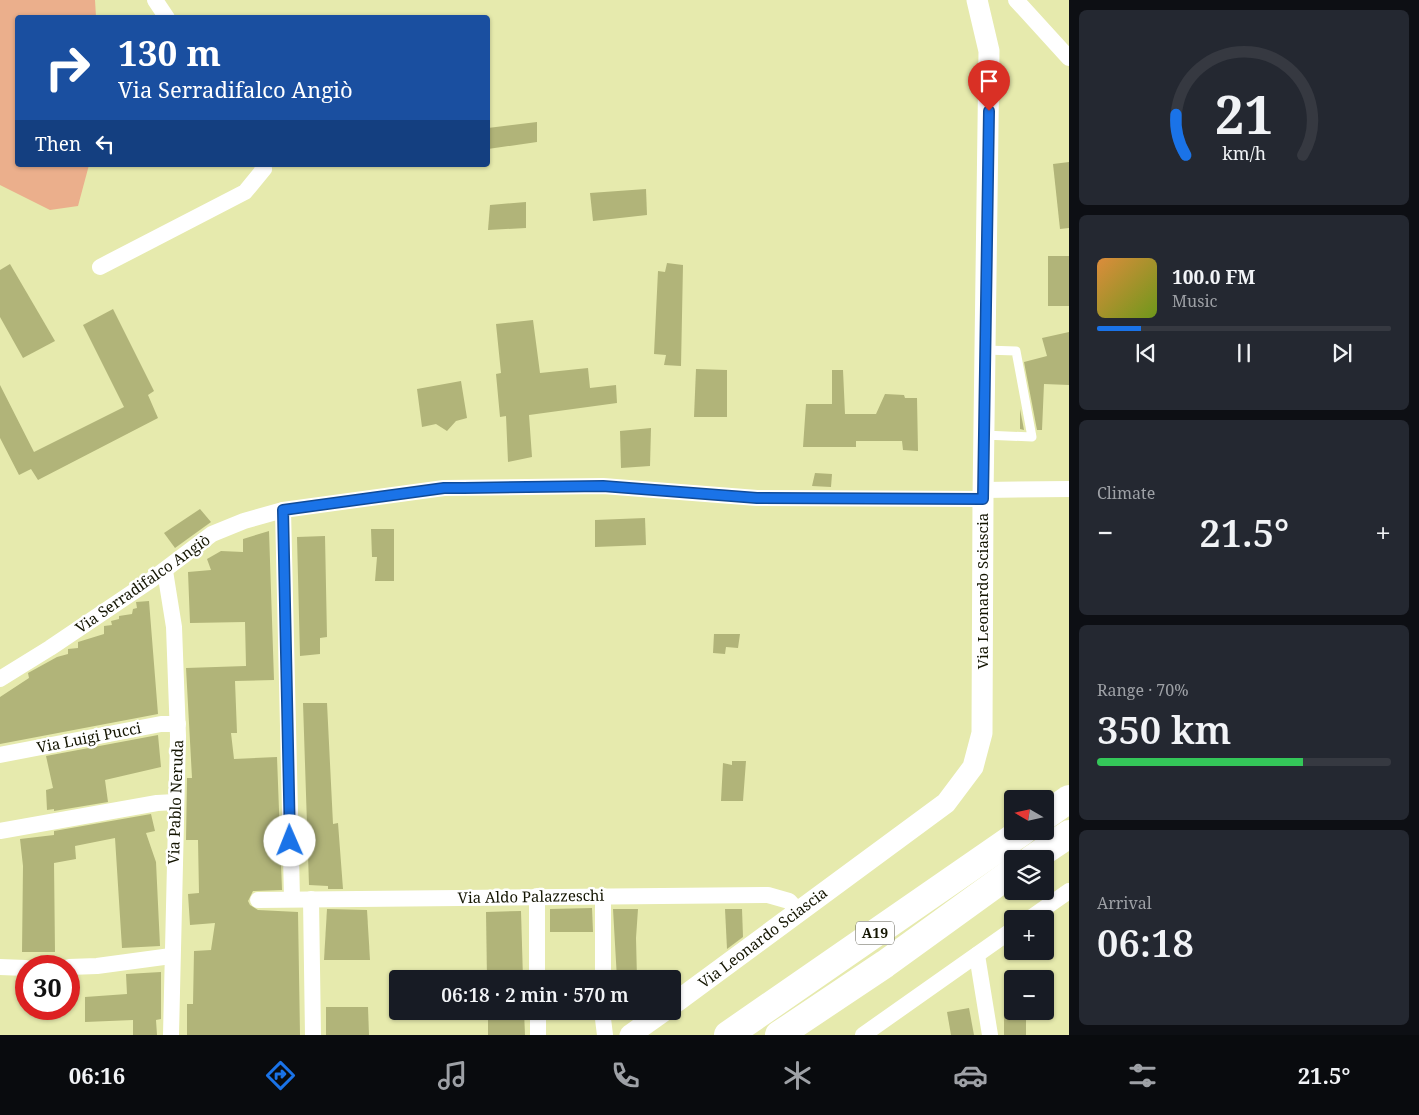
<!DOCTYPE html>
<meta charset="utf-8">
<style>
body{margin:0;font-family:"Noto Serif",serif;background:#242831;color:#f1f3f6;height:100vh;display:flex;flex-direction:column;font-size:19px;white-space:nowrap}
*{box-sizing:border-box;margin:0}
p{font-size:16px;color:#9ea1a6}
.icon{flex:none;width:28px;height:28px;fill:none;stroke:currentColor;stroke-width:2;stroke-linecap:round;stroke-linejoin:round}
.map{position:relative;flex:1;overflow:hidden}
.panel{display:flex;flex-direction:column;gap:10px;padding:10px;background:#0d0f14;width:350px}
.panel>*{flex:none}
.hud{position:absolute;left:15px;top:15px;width:475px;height:152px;border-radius:5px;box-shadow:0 1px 4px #0004;background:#1a4fa0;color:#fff;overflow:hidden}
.needle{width:32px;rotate:279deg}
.controls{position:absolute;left:1004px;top:790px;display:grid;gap:10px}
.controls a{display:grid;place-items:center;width:50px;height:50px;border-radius:5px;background:#171b24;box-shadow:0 1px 4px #0004;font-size:25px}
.speed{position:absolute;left:15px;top:955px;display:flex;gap:10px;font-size:25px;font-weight:700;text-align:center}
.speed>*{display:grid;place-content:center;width:65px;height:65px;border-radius:50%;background:#171b24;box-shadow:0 1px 4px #0004;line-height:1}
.speed .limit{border:8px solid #d22;background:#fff;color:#111}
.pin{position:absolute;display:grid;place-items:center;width:42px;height:42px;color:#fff;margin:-51px -21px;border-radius:50% 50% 50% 0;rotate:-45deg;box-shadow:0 0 5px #0007}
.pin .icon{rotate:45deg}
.me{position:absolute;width:55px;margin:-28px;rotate:359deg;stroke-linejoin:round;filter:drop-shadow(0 0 4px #0008)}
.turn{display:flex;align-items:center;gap:18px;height:105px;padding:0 20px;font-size:22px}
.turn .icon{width:65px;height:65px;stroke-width:2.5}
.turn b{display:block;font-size:35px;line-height:42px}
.then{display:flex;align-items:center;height:48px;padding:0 20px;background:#0003;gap:10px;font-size:19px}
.big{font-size:38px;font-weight:600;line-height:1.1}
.panel .widget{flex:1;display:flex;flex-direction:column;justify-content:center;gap:8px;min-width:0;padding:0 18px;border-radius:8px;background:#242831}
.panel .dial{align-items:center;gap:0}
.dial svg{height:130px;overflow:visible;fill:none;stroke:#363941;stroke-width:7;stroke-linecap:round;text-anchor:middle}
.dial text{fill:#f1f3f6;stroke:none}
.song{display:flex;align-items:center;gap:15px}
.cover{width:60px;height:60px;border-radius:8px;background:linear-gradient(135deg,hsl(30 70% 55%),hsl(80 70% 35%))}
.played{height:5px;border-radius:2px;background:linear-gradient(90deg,#1a73e8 15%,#363941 15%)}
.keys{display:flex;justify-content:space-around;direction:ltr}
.heat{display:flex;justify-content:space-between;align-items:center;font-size:28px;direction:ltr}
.charge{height:8px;border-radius:4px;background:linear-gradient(90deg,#34c759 70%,#363941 0)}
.trip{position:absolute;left:389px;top:970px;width:292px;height:50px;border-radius:5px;background:#171b24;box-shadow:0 1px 4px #0004;font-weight:600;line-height:50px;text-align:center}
.dock{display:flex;height:80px;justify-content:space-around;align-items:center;background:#090b0e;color:#9ea1a6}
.dock .icon{width:35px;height:35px}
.dock .on{color:#1a73e8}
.dock b{font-size:22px;color:#f1f3f6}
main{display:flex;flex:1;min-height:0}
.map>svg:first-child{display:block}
.green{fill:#ebaf8c}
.building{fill:#b1b479}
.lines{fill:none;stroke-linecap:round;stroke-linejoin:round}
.service{stroke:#fff;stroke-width:9}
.minor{stroke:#fff;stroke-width:16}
.tertiary{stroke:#fff;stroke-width:21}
.motorway{stroke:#fff;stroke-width:28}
.route-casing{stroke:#114b97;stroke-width:12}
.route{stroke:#1a73e8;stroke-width:9}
.labels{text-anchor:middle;stroke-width:5;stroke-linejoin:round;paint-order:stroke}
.shield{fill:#fff;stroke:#5a5a4c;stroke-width:1}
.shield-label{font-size:14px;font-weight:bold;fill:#131400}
.street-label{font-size:15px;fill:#131400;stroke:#fff}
</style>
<main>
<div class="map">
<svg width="1069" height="1035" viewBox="0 0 1069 1035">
<rect width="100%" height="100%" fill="#e6eaad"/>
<path class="green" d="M 0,0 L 95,0 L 96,17 L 18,18 L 18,165 L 89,165 L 78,206 L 50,210 L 0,185 Z"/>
<g class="building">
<path d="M 537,122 L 537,142 L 488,149 L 488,128 Z"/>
<path d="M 1069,162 L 1069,228 L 1060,229 L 1053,164 Z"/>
<path d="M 646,189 L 647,215 L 593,221 L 590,193 Z"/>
<path d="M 526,202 L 526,228 L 488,230 L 490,205 Z"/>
<rect x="1048" y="256" width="21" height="50"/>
<path d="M 667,263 L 683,265 L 681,366 L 664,365 L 666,355 L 654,354 L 658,271 L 665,272 Z"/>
<path d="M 10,264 L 55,341 L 23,358 L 0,317 L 0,270 Z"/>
<path d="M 113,309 L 154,391 L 148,395 L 158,418 L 38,480 L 31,469 L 19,475 L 0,438 L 0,385 L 34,452 L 124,407 L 83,325 Z"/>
<path d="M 533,320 L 540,373 L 588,368 L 590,388 L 616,385 L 617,403 L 529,415 L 532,457 L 508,462 L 506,416 L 500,417 L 496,374 L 501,373 L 496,324 Z"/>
<path d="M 1069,332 L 1069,385 L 1044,384 L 1042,430 L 1037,430 L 1024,362 L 1047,356 L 1042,338 Z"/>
<path d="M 696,369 L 727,370 L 727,417 L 694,417 Z"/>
<path d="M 832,370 L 843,370 L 845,414 L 876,414 L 885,394 L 904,395 L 905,398 L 917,398 L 918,451 L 903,450 L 902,441 L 856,441 L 856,447 L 803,447 L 806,404 L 832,404 Z"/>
<path d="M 461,381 L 467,418 L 456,421 L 447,431 L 436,424 L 422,427 L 417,389 Z"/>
<path d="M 1020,409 L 1024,430 L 1020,429 Z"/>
<path d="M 651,428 L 650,466 L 621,468 L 620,431 Z"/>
<path d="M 815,473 L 832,474 L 831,487 L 812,486 Z"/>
<path d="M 200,509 L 211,522 L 175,548 L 164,533 Z"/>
<path d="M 645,518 L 646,545 L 595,547 L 595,520 Z"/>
<path d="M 371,529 L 394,529 L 394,581 L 375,581 L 377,557 L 372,557 Z"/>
<path d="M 269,531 L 274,680 L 235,681 L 237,733 L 231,733 L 234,759 L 277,757 L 282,890 L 253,891 L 248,901 L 250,905 L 258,910 L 298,912 L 300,1035 L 187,1035 L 187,1004 L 193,1004 L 194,951 L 211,950 L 215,923 L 190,925 L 188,894 L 199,893 L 198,840 L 186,840 L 187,778 L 192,778 L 186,668 L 246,666 L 245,622 L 190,623 L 188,572 L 211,570 L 207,559 L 221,551 L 243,552 L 243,539 Z"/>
<path d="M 325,536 L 327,637 L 320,638 L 320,654 L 300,656 L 297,537 Z"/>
<path d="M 149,601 L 158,714 L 0,744 L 0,697 L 29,678 L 28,673 L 57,657 L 68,654 L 68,649 L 78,648 L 78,642 L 104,634 L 104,626 L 112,625 L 111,621 L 119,619 L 119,616 L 132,614 L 133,609 L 137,608 L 136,602 Z"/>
<path d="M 714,634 L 740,634 L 738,648 L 726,647 L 725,654 L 713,653 Z"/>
<path d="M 303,703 L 327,703 L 333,824 L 338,823 L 343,889 L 328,889 L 328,886 L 309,885 Z"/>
<path d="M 158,735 L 161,767 L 105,780 L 108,802 L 54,811 L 54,809 L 47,810 L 46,790 L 53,788 L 46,756 Z"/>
<path d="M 732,761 L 746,761 L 743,801 L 721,801 L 723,763 L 732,765 Z"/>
<path d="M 151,814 L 155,831 L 146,833 L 156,862 L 160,946 L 122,948 L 115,838 L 75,846 L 76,859 L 54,863 L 55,952 L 22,952 L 23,866 L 20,839 L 54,835 L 54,831 Z"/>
<path d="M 592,908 L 593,932 L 550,932 L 550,909 Z"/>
<path d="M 327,909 L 367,910 L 370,960 L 324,960 Z"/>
<path d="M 613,909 L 638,909 L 636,938 L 637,979 L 617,979 Z"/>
<path d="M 725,909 L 742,909 L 743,937 L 727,949 Z"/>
<path d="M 521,911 L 523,979 L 487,979 L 486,912 Z"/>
<path d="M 161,972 L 161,1019 L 156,1020 L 157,1035 L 133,1035 L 133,1020 L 85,1022 L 85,997 L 127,994 L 126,974 Z"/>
<path d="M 326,1007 L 368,1007 L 369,1035 L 326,1035 Z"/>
<path d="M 969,1008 L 974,1035 L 951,1035 L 947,1012 Z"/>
<path d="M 488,1011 L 524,1011 L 525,1035 L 488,1035 Z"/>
<rect x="1004" y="1011" width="22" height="24"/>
</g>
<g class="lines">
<path class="service" d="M 984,435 L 1032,437 L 1016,351 L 985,350"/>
<g class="minor">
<path d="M 155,0 L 167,18"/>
<path d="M 1016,0 L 1069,58"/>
<path d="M 100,267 L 245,192 L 264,169 L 262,165"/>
<path d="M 983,490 L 1069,489"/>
<path d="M 283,510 L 292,899"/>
<path d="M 165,571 L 174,627 L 178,736 L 171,1035"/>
<path d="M 0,679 L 50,648 L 151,580 L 212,534 L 244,521 L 283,510 L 444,488 L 603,486 L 757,498 L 983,499"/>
<path d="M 0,755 L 161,724 L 178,724"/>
<path d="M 0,831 L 157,803 L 175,802"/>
<path d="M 537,896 L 537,979"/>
<path d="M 311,899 L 313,1035"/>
<path d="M 258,900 L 768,895 L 789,901 L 799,912"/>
<path d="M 1029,919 L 1069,891"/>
<path d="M 977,955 L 990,1035"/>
<path d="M 0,967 L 26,968"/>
<path d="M 69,967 L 97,966 L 171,956"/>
<path d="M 603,979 L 603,896"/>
<path d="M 538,1011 L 538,1035"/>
<path d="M 602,1011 L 605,1035"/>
<path d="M 863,1035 L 1012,930"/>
</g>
<g class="tertiary">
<path d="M 672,1005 L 946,803 L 973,767 L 982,733 L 983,499 L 989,51 L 977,0"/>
<path d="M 630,1035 L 664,1011"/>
</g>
<g class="motorway">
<path d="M 1045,816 L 1069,799"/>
<path d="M 1032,859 L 1069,834"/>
<path d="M 728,1035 L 1023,831"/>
<path d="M 779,1035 L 885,964 L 1012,872"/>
</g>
</g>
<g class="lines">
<g class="route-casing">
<path id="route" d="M 290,841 L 283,510 L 444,488 L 464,488 L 603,486 L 757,498 L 983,499 L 989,111"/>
</g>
<use href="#route" class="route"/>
</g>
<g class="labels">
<rect class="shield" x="856" y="921.5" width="38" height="23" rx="4"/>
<g class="shield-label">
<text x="875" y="938">A19</text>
</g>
<g class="street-label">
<text transform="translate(143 584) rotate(-35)" y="5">Via Serradifalco Angiò</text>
<text transform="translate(983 591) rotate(-90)" y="5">Via Leonardo Sciascia</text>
<text transform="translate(89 738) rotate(-11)" y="5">Via Luigi Pucci</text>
<text transform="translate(176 802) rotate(-88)" y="5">Via Pablo Neruda</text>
<text transform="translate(531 897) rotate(-1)" y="5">Via Aldo Palazzeschi</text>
<text transform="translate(763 938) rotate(-37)" y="5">Via Leonardo Sciascia</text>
</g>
</g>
</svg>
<div class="controls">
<a><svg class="needle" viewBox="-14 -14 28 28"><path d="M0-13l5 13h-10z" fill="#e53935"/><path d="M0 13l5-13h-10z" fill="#9ea1a6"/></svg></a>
<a><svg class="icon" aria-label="layers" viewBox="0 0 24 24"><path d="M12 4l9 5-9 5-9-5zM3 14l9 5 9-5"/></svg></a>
<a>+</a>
<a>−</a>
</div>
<div class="speed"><div class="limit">30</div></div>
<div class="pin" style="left:989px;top:111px;background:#d93025"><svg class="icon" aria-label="arrive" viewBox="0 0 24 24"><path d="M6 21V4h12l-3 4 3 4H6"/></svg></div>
<svg class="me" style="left:290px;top:841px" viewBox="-20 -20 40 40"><circle r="19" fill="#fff"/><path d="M0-13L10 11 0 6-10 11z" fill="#1a73e8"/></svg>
<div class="trip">06:18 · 2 min · 570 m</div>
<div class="hud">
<div class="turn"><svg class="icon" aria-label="right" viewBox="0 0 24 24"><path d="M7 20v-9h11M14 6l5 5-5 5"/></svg><div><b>130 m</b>Via Serradifalco Angiò</div></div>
<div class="then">Then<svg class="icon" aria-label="left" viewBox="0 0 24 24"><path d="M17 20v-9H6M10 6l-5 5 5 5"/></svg></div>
</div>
</div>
<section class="panel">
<div class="widget dial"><svg viewBox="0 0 100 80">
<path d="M14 69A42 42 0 1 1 86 69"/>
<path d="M14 69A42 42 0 0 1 8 44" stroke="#1a73e8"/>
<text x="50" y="56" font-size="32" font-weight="700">21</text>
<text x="50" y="72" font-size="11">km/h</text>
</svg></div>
<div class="widget">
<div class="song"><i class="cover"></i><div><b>100.0 FM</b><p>Music</p></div></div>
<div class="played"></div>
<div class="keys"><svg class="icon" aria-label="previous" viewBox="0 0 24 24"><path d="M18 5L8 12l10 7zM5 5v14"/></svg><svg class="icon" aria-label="pause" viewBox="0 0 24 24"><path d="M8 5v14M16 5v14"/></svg><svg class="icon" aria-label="next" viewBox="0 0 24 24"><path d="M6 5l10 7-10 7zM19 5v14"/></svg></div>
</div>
<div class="widget"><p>Climate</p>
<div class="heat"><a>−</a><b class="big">21.5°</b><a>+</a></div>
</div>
<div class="widget"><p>Range · 70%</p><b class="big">350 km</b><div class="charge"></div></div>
<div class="widget"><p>Arrival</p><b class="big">06:18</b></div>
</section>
</main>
<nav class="dock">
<b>06:16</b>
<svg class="icon on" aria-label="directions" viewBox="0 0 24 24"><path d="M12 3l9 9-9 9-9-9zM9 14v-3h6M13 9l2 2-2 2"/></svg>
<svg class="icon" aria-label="music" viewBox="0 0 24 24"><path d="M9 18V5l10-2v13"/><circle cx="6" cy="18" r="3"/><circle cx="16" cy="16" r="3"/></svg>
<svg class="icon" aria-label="phone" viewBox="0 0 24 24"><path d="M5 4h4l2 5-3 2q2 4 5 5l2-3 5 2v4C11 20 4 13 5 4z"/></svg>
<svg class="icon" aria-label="climate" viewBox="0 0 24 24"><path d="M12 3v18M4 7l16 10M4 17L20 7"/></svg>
<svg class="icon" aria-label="car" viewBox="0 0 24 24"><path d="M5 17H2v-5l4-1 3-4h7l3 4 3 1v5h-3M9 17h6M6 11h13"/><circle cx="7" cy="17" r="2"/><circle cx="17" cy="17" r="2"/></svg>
<svg class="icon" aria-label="filters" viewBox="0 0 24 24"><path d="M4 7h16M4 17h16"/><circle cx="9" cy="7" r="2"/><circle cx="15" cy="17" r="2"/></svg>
<b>21.5°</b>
</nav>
